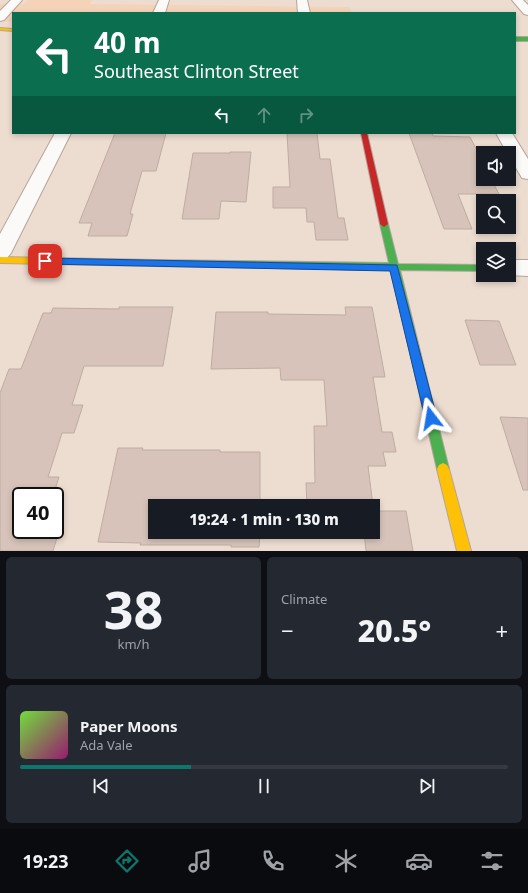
<!DOCTYPE html>
<meta charset="utf-8">
<style>
body{margin:0;font-family:"Noto Sans",sans-serif;background:#242831;color:#f1f3f6;height:100vh;display:flex;flex-direction:column;font-size:15px;white-space:nowrap}
*{box-sizing:border-box;margin:0}
p{font-size:13px;color:#9ea1a6}
.icon{flex:none;width:22px;height:22px;fill:none;stroke:currentColor;stroke-width:2;stroke-linecap:round;stroke-linejoin:round}
.map{position:relative;height:551px;overflow:hidden}
.sheet{display:flex;flex-direction:column;gap:6px;padding:6px;background:#0d0f14;flex:1}
.sheet>*{flex:none}
.top-card{position:absolute;left:12px;top:12px;width:504px;height:122px;border-radius:0px;box-shadow:0 2px 6px #0003;background:#0b6e4f;color:#fff;overflow:hidden}
.controls{position:absolute;left:476px;top:146px;display:grid;gap:8px}
.controls a{display:grid;place-items:center;width:40px;height:40px;border-radius:0px;background:#171b24;box-shadow:0 2px 6px #0003;font-size:20px}
.speed{position:absolute;left:12px;top:487px;display:flex;gap:8px;font-size:20px;font-weight:700;text-align:center}
.speed>*{display:grid;place-content:center;width:52px;height:52px;border-radius:50%;background:#171b24;box-shadow:0 2px 6px #0003;line-height:1}
.speed .limit{border:2px solid #111;border-radius:6px;background:#fff;color:#111}
.pin{position:absolute;display:grid;place-items:center;width:34px;height:34px;color:#fff;margin:-17px;border-radius:8px;box-shadow:0 2px 6px #0006}
.me{position:absolute;width:44px;margin:-22px;rotate:346deg;stroke-linejoin:round;filter:drop-shadow(0 0 3px #0008)}
.turn{display:flex;align-items:center;gap:14px;height:84px;padding:0 16px;font-size:18px}
.turn .icon{width:52px;height:52px;stroke-width:2.5}
.turn b{display:block;font-size:28px;line-height:34px}
.lanes{display:flex;align-items:center;height:38px;padding:0 16px;background:#0003;justify-content:center;gap:20px;direction:ltr}
.lanes .off{opacity:.35}
.big{font-size:30px;font-weight:800;line-height:1.1}
.sheet .widget{flex:1;display:flex;flex-direction:column;justify-content:center;gap:6px;min-width:0;padding:0 14px;border-radius:6px;background:#242831}
.sheet .dial{align-items:center;gap:0}
.dial b{font-size:52px;line-height:1}
.song{display:flex;align-items:center;gap:12px}
.cover{width:48px;height:48px;border-radius:6px;background:linear-gradient(135deg,hsl(100 70% 55%),hsl(320 70% 35%))}
.played{height:4px;border-radius:2px;background:linear-gradient(90deg,#0f766e 35%,#363941 35%)}
.keys{display:flex;justify-content:space-around;direction:ltr}
.heat{display:flex;justify-content:space-between;align-items:center;font-size:22px;direction:ltr}
.sheet .tiles{flex:1;display:grid;gap:6px;grid-template-columns:1fr 1fr}
.widget:last-child{grid-column:span 2}
.trip{position:absolute;left:148px;top:499px;width:232px;height:40px;border-radius:0px;background:#171b24;box-shadow:0 2px 6px #0003;font-weight:800;line-height:40px;text-align:center}
.dock{display:flex;height:64px;justify-content:space-around;align-items:center;background:#090b0e;color:#9ea1a6}
.dock .icon{width:28px;height:28px}
.dock .current{color:#0f766e}
.dock b{font-size:18px;color:#f1f3f6}
.map>svg:first-child{display:block}
.built{fill:#f4d3b9}
.building{fill:#d7c3b9;stroke:#beaca2}
.lines{fill:none;stroke-linecap:round;stroke-linejoin:round}
.street-casing{stroke:#b5a598;stroke-width:2}
.fast-casing{stroke:#b5a598;stroke-width:2}
.slow-casing{stroke:#b5a598;stroke-width:2}
.jam-casing{stroke:#b5a598;stroke-width:2}
.street{fill:#fcfaf8;fill-rule:evenodd}
.fast{fill:#4caf50;fill-rule:evenodd}
.slow{fill:#ffc107;fill-rule:evenodd}
.jam{fill:#c62828;fill-rule:evenodd}
.route{fill:#1a73e8;stroke:#114b97}
</style>
<div class="map">
<svg width="528" height="551" viewBox="0 0 528 551">
<rect width="100%" height="100%" fill="#eddcd0"/>
<path class="built" d="M 28,0 L 92,0 L 90,4 L 349,7 L 352,13 L 13,13 L 13,22 L 0,21 L 0,4 L 24,4 Z"/>
<g class="building">
<path d="M 115,133 L 166,133 L 156,171 L 142,171 L 130,214 L 133,214 L 127,236 L 88,236 L 92,223 L 79,223 Z"/>
<path d="M 287,133 L 317,133 L 320,159 L 330,159 L 338,218 L 344,218 L 348,240 L 316,240 L 314,222 L 307,222 L 306,208 L 273,208 L 273,187 L 290,187 Z"/>
<path d="M 409,133 L 432,133 L 433,136 L 470,137 L 483,162 L 483,179 L 491,179 L 499,194 L 458,194 L 472,229 L 444,229 Z"/>
<path d="M 230,152 L 251,152 L 246,202 L 221,201 L 219,219 L 182,219 L 193,153 L 230,153 Z"/>
<path d="M 119,307 L 173,307 L 163,366 L 84,366 L 72,405 L 83,405 L 74,433 L 62,433 L 48,477 L 59,477 L 53,496 L 21,496 L 21,530 L 55,530 L 55,521 L 62,521 L 53,551 L 0,551 L 0,393 L 9,369 L 21,369 L 43,313 L 51,313 L 53,308 L 119,309 Z"/>
<path d="M 345,307 L 372,307 L 385,377 L 373,377 L 382,432 L 392,432 L 396,452 L 383,452 L 386,466 L 368,466 L 373,506 L 307,506 L 306,483 L 315,483 L 314,426 L 327,426 L 324,380 L 281,380 L 280,368 L 211,369 L 216,312 L 268,312 L 268,314 L 346,315 Z"/>
<path d="M 465,320 L 499,321 L 516,365 L 480,365 Z"/>
<path d="M 500,417 L 528,418 L 528,490 L 523,490 Z"/>
<path d="M 118,448 L 143,448 L 142,450 L 220,450 L 220,452 L 260,452 L 260,506 L 155,506 L 155,532 L 260,532 L 259,547 L 231,547 L 231,545 L 140,545 L 141,543 L 98,542 Z"/>
<path d="M 373,511 L 406,511 L 413,551 L 366,551 L 364,532 L 373,532 Z"/>
</g>
<g class="lines">
<g class="street-casing">
<g id="street">
<path d="M 11,0 L 22,0 L 4,20 L 0,21 L 0,11 Z"/>
<path d="M 159,0 L 169,0 L 165,13 L 153,13 Z"/>
<path d="M 297,0 L 307,0 L 310,13 L 298,13 Z"/>
<path d="M 512,0 L 523,0 L 528,5 L 528,15 L 524,14 Z"/>
<path d="M 55,133 L 71,133 L 11,253 L 7,258 L 0,260 L 0,234 Z"/>
<path d="M 496,133 L 512,133 L 528,159 L 528,179 L 522,178 L 509,156 L 509,153 L 507,153 Z"/>
<path d="M 509,260 L 528,260 L 528,276 L 506,275 L 509,275 Z"/>
</g>
</g>
<g class="fast-casing">
<g id="fast">
<rect x="515" y="37" width="13" height="4"/>
<path d="M 384,221 L 388,224 L 398,264 L 483,265 L 483,271 L 400,270 L 449,469 L 447,473 L 443,475 L 439,473 L 437,469 L 391,270 L 154,266 L 150,263 L 154,260 L 389,263 L 380,224 Z"/>
</g>
</g>
<g class="slow-casing">
<g id="slow">
<path d="M 0,28 L 13,29 L 13,31 L 0,30 Z"/>
<path d="M 0,257 L 154,260 L 158,263 L 154,266 L 0,263 Z"/>
<path d="M 443,463 L 447,465 L 449,469 L 471,551 L 457,551 L 437,469 L 439,465 Z"/>
</g>
</g>
<g class="jam-casing">
<path id="jam" d="M 361,133 L 367,133 L 388,224 L 384,227 L 380,224 Z"/>
</g>
<use href="#street" class="street"/>
<use href="#fast" class="fast"/>
<use href="#slow" class="slow"/>
<use href="#jam" class="jam"/>
</g>
<path class="route" d="M 45,258 L 397,265 L 437,418 L 435,421 L 431,423 L 427,421 L 425,418 L 390,271 L 45,264 L 41,261 Z"/>
</svg>
<div class="controls">
<a><svg class="icon" aria-label="sound" viewBox="0 0 24 24"><path d="M4 9h4l5-4v14l-5-4H4zM17 9q2 3 0 6"/></svg></a>
<a><svg class="icon" aria-label="search" viewBox="0 0 24 24"><circle cx="10" cy="10" r="6"/><path d="M15 15l6 6"/></svg></a>
<a><svg class="icon" aria-label="layers" viewBox="0 0 24 24"><path d="M12 4l9 5-9 5-9-5zM3 14l9 5 9-5"/></svg></a>
</div>
<div class="speed"><div class="limit">40</div></div>
<div class="pin" style="left:45px;top:261px;background:#d93025"><svg class="icon" aria-label="arrive" viewBox="0 0 24 24"><path d="M6 21V4h12l-3 4 3 4H6"/></svg></div>
<svg class="me" style="left:431px;top:418px" viewBox="-20 -20 40 40"><path d="M0-17L14 15 0 8-14 15z" fill="#1a73e8" stroke="#fff" stroke-width="4"/></svg>
<div class="trip">19:24 · 1 min · 130 m</div>
<div class="top-card">
<div class="turn"><svg class="icon" aria-label="left" viewBox="0 0 24 24"><path d="M17 20v-9H6M10 6l-5 5 5 5"/></svg><div><b>40 m</b>Southeast Clinton Street</div></div>
<div class="lanes"><svg class="icon" aria-label="left" viewBox="0 0 24 24"><path d="M17 20v-9H6M10 6l-5 5 5 5"/></svg><svg class="icon off" aria-label="ahead" viewBox="0 0 24 24"><path d="M12 20V5M6 11l6-6 6 6"/></svg><svg class="icon off" aria-label="right" viewBox="0 0 24 24"><path d="M7 20v-9h11M14 6l5 5-5 5"/></svg></div>
</div>
</div>
<section class="sheet">
<div class="tiles">
<div class="widget dial"><b>38</b><p>km/h</p></div>
<div class="widget"><p>Climate</p>
<div class="heat"><a>−</a><b class="big">20.5°</b><a>+</a></div>
</div>
<div class="widget">
<div class="song"><i class="cover"></i><div><b>Paper Moons</b><p>Ada Vale</p></div></div>
<div class="played"></div>
<div class="keys"><svg class="icon" aria-label="previous" viewBox="0 0 24 24"><path d="M18 5L8 12l10 7zM5 5v14"/></svg><svg class="icon" aria-label="pause" viewBox="0 0 24 24"><path d="M8 5v14M16 5v14"/></svg><svg class="icon" aria-label="next" viewBox="0 0 24 24"><path d="M6 5l10 7-10 7zM19 5v14"/></svg></div>
</div>
</div>
</section>
<nav class="dock">
<b>19:23</b>
<svg class="icon current" aria-label="directions" viewBox="0 0 24 24"><path d="M12 3l9 9-9 9-9-9zM9 14v-3h6M13 9l2 2-2 2"/></svg>
<svg class="icon" aria-label="music" viewBox="0 0 24 24"><path d="M9 18V5l10-2v13"/><circle cx="6" cy="18" r="3"/><circle cx="16" cy="16" r="3"/></svg>
<svg class="icon" aria-label="phone" viewBox="0 0 24 24"><path d="M5 4h4l2 5-3 2q2 4 5 5l2-3 5 2v4C11 20 4 13 5 4z"/></svg>
<svg class="icon" aria-label="climate" viewBox="0 0 24 24"><path d="M12 3v18M4 7l16 10M4 17L20 7"/></svg>
<svg class="icon" aria-label="car" viewBox="0 0 24 24"><path d="M5 17H2v-5l4-1 3-4h7l3 4 3 1v5h-3M9 17h6M6 11h13"/><circle cx="7" cy="17" r="2"/><circle cx="17" cy="17" r="2"/></svg>
<svg class="icon" aria-label="filters" viewBox="0 0 24 24"><path d="M4 7h16M4 17h16"/><circle cx="9" cy="7" r="2"/><circle cx="15" cy="17" r="2"/></svg>
</nav>
